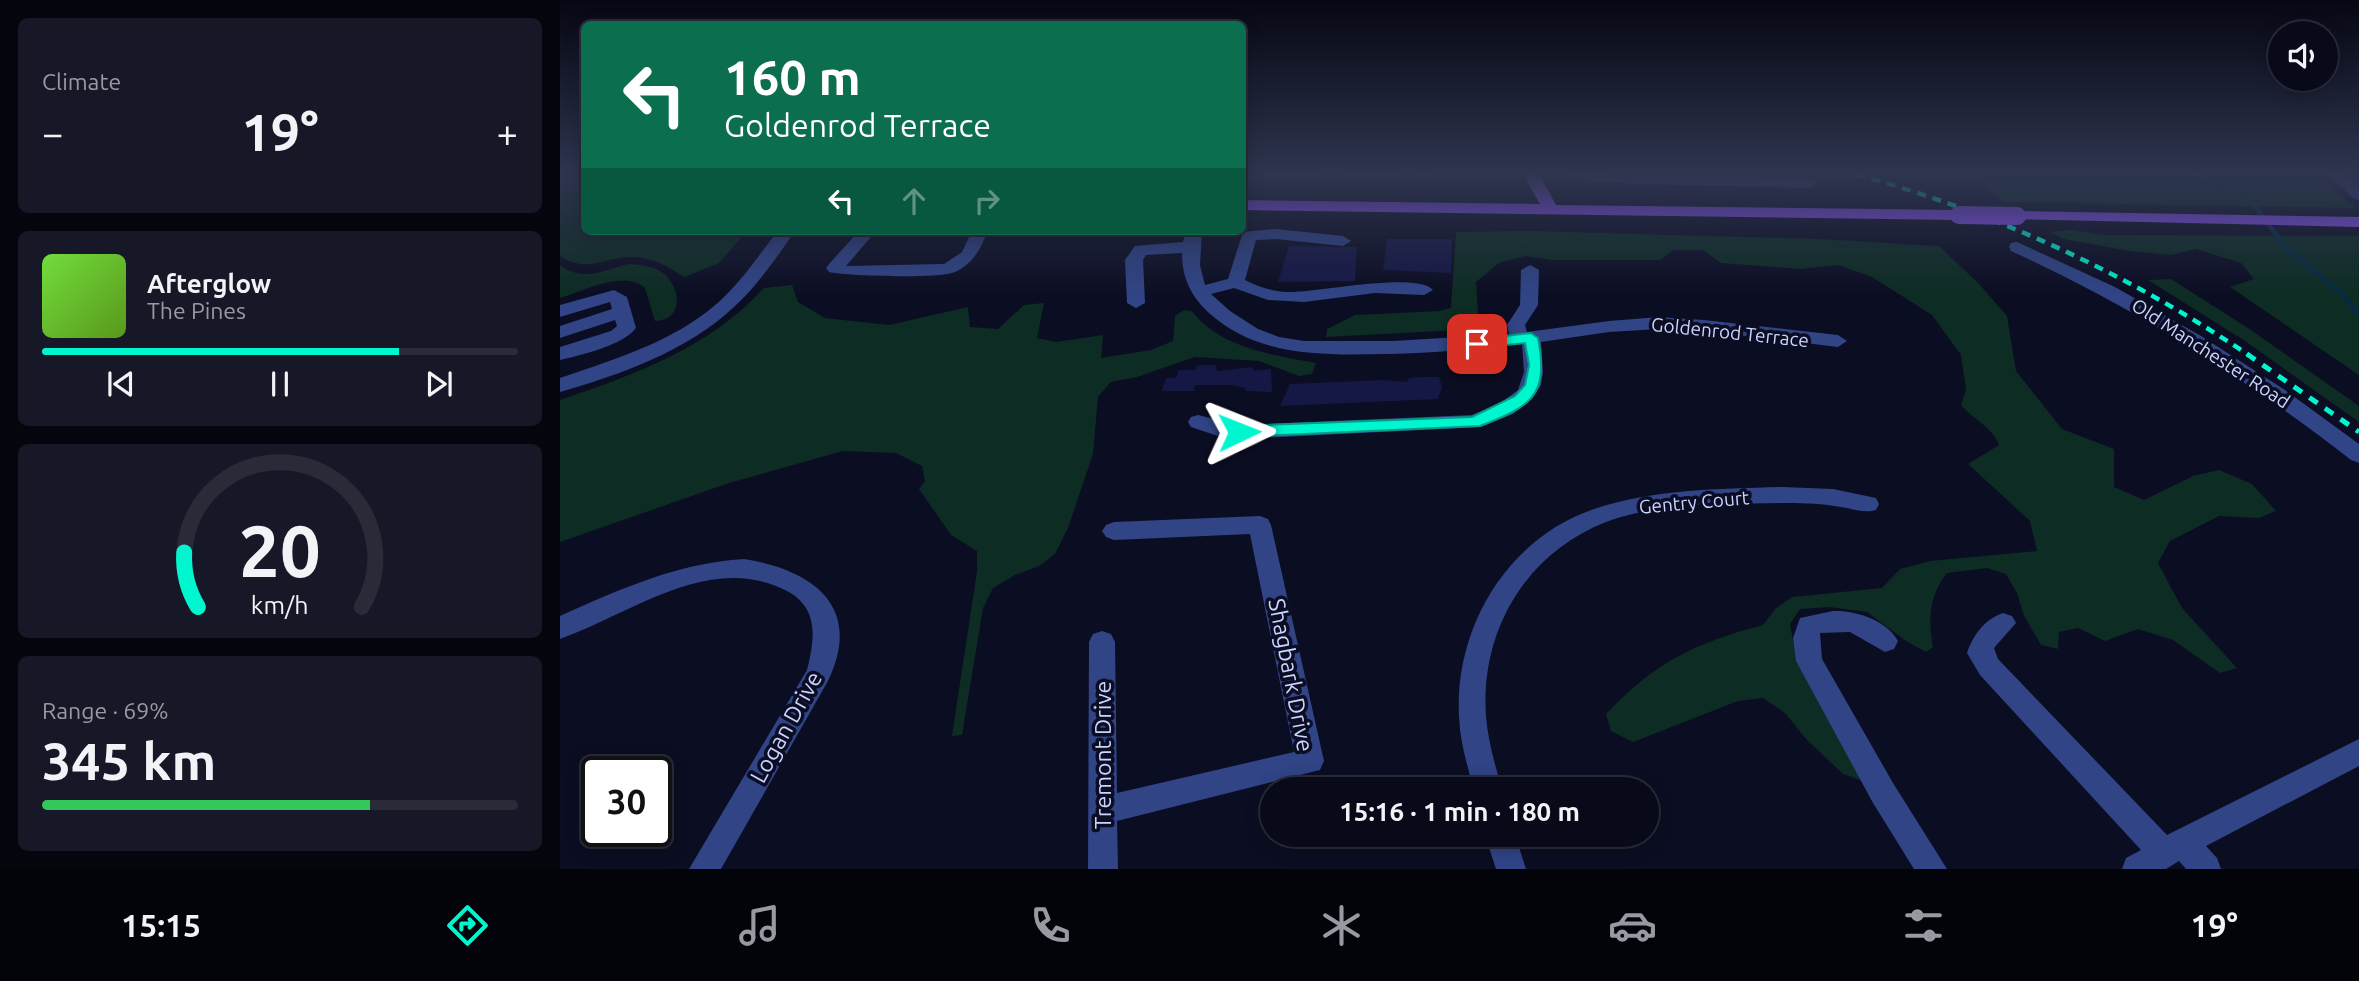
<!DOCTYPE html>
<meta charset="utf-8">
<style>
body{margin:0;font-family:Ubuntu,sans-serif;background:#161827;color:#f1f3f6;height:100vh;display:flex;flex-direction:column;font-size:26px;white-space:nowrap}
*{box-sizing:border-box;margin:0}
p{font-size:23px;color:#989aa2}
.icon{flex:none;width:38px;height:38px;fill:none;stroke:currentColor;stroke-width:2;stroke-linecap:round;stroke-linejoin:round}
.map{position:relative;flex:1;overflow:hidden}
.side{display:flex;flex-direction:column;gap:18px;padding:18px;background:#04060e;width:560px}
.side>*{flex:none}
.guide{position:absolute;left:21px;top:21px;width:665px;height:214px;border-radius:10px;box-shadow:0 4px 18px #0003,0 0 0 2px #292b39;background:#0b6e4f;color:#fff;overflow:hidden}
.controls{position:absolute;left:1708px;top:21px;display:grid;gap:14px}
.controls a{display:grid;place-items:center;width:70px;height:70px;border-radius:50%;background:#080a1a;box-shadow:0 4px 18px #0003,0 0 0 2px #292b39;font-size:35px}
.speed{position:absolute;left:21px;top:756px;display:flex;gap:14px;font-size:35px;font-weight:700;text-align:center}
.speed>*{display:grid;place-content:center;width:91px;height:91px;border-radius:50%;background:#080a1a;box-shadow:0 4px 18px #0003,0 0 0 2px #292b39;line-height:1}
.speed .limit{border:4px solid #111;border-radius:10px;background:#fff;color:#111}
.pin{position:absolute;display:grid;place-items:center;width:60px;height:60px;color:#fff;margin:-30px;border-radius:14px;box-shadow:0 4px 10px #0006}
.me{position:absolute;width:77px;margin:-38px;rotate:88deg;stroke-linejoin:round;filter:drop-shadow(0 0 5px #0008)}
.turn{display:flex;align-items:center;gap:24px;height:147px;padding:0 28px;font-size:32px}
.turn .icon{width:91px;height:91px;stroke-width:2.5}
.turn b{display:block;font-size:49px;line-height:60px}
.lanes{display:flex;align-items:center;height:66px;padding:0 28px;background:#0003;justify-content:center;gap:35px;direction:ltr}
.lanes .off{opacity:.35}
.big{font-size:52px;font-weight:700;line-height:1.1}
.side .widget{flex:1;display:flex;flex-direction:column;justify-content:center;gap:10px;min-width:0;padding:0 24px;border-radius:10px;background:#161827}
.side .dial{align-items:center;gap:0}
.dial svg{height:182px;overflow:visible;fill:none;stroke:#292b39;stroke-width:7;stroke-linecap:round;text-anchor:middle}
.dial text{fill:#f1f3f6;stroke:none}
.song{display:flex;align-items:center;gap:21px}
.cover{width:84px;height:84px;border-radius:10px;background:linear-gradient(135deg,hsl(100 70% 55%),hsl(90 70% 35%))}
.played{height:7px;border-radius:4px;background:linear-gradient(90deg,#00f6ce 75%,#292b39 75%)}
.keys{display:flex;justify-content:space-around;direction:ltr}
.heat{display:flex;justify-content:space-between;align-items:center;font-size:38px;direction:ltr}
.charge{height:10px;border-radius:5px;background:linear-gradient(90deg,#34c759 69%,#292b39 0)}
.trip{position:absolute;left:700px;top:777px;width:399px;height:70px;border-radius:35px;background:#080a1a;box-shadow:0 4px 18px #0003,0 0 0 2px #292b39;font-weight:700;line-height:70px;text-align:center}
.menu{display:flex;height:112px;justify-content:space-around;align-items:center;background:#03040a;color:#989aa2}
.menu .icon{width:49px;height:49px}
.menu .active{color:#00f6ce}
.menu b{font-size:32px;color:#f1f3f6}
main{display:flex;flex:1;min-height:0}
.map>svg:first-child{display:block}
.green{fill:#0d2c23}
.lines{fill:none;stroke-linecap:round;stroke-linejoin:round}
.stream{stroke:#042b42;stroke-width:4.5}
.building{fill:#151845}
.minor{fill:#304486;fill-rule:evenodd}
.major{fill:#9152ff;fill-rule:evenodd}
.rail-far1{stroke:#00f6ce;stroke-width:4.5;stroke-dasharray:9 7;stroke-linecap:butt}
.rail{stroke:#00f6ce;stroke-width:5;stroke-dasharray:10 9;stroke-linecap:butt}
.major-bridge{stroke:#9152ff;stroke-width:18}
.route{fill:#00f6ce;stroke:#00a086;stroke-width:2}
.labels{text-anchor:middle;stroke-width:7;stroke-linejoin:round;paint-order:stroke}
.street-label{font-size:19px;fill:#cbd3ff;stroke:#0b0d22}
.near-street-label{font-size:23px;fill:#cbd3ff;stroke:#0b0d22}
</style>
<main>
<section class="side">
<div class="widget"><p>Climate</p>
<div class="heat"><a>−</a><b class="big">19°</b><a>+</a></div>
</div>
<div class="widget">
<div class="song"><i class="cover"></i><div><b>Afterglow</b><p>The Pines</p></div></div>
<div class="played"></div>
<div class="keys"><svg class="icon" aria-label="previous" viewBox="0 0 24 24"><path d="M18 5L8 12l10 7zM5 5v14"/></svg><svg class="icon" aria-label="pause" viewBox="0 0 24 24"><path d="M8 5v14M16 5v14"/></svg><svg class="icon" aria-label="next" viewBox="0 0 24 24"><path d="M6 5l10 7-10 7zM19 5v14"/></svg></div>
</div>
<div class="widget dial"><svg viewBox="0 0 100 80">
<path d="M14 69A42 42 0 1 1 86 69"/>
<path d="M14 69A42 42 0 0 1 8 45" stroke="#00f6ce"/>
<text x="50" y="56" font-size="32" font-weight="700">20</text>
<text x="50" y="72" font-size="11">km/h</text>
</svg></div>
<div class="widget"><p>Range · 69%</p><b class="big">345 km</b><div class="charge"></div></div>
</section>
<div class="map">
<svg width="1799" height="869" viewBox="0 0 1799 869">
<rect width="100%" height="100%" fill="#0b0d22"/>
<g class="green">
<path d="M 1413,174 L 1755,174 L 1795,208 L 1443,202 Z"/>
<path d="M 0,175 L 24,187 L 24,231 L 187,231 L 159,263 L 124,277 C 107,266 91,256 69,257 C 40,259 27,273 0,256 Z"/>
<path d="M 1513,230 L 1543,235 L 1799,236 L 1799,375 L 1670,287 L 1694,279 L 1681,263 L 1636,249 L 1611,255 L 1570,251 L 1504,239 L 1490,232 Z"/>
<path d="M 970,231 L 1260,239 L 1379,246 L 1419,284 L 1447,316 L 1456,371 L 1502,429 L 1554,449 L 1554,487 L 1584,500 L 1633,476 L 1659,470 L 1692,484 L 1716,511 L 1699,518 L 1659,516 L 1610,541 L 1598,563 L 1622,608 L 1677,668 L 1660,673 L 1613,640 L 1578,629 L 1545,641 L 1518,628 L 1499,632 L 1498,649 L 1481,645 L 1464,616 L 1457,593 L 1446,574 L 1427,568 L 1387,573 C 1369,596 1368,619 1373,647 L 1366,652 L 1346,641 L 1307,612 L 1269,607 L 1240,609 L 1230,624 L 1234,646 L 1297,764 L 1300,780 L 1283,774 L 1246,739 L 1225,713 L 1203,698 L 1178,701 L 1073,742 L 1051,731 L 1046,714 C 1095,662 1135,643 1203,625 L 1215,609 L 1232,597 L 1322,588 L 1340,569 L 1370,561 L 1477,551 L 1470,521 L 1408,464 L 1439,445 C 1434,429 1413,419 1401,405 L 1406,389 L 1401,355 L 1372,315 L 1312,277 L 1279,265 L 1240,269 L 1161,263 L 1143,250 L 1113,250 L 1101,260 L 994,260 L 965,256 L 939,263 L 916,282 L 919,329 L 766,337 L 767,329 L 795,315 L 879,311 L 891,308 L 896,232 Z"/>
<path d="M 68,264 C 79,265 90,265 100,271 C 121,284 126,320 95,321 L 85,288 C 65,269 22,292 0,298 L 0,265 C 23,282 42,271 68,264 Z"/>
<path d="M 1611,279 L 1691,330 L 1799,406 L 1799,422 L 1685,341 L 1588,280 Z"/>
<path d="M 232,285 L 238,302 L 265,318 L 329,325 L 408,307 L 410,327 L 438,329 L 464,305 L 484,303 L 477,338 L 496,342 L 543,335 L 541,358 L 591,350 L 613,341 L 615,316 L 624,310 L 632,311 C 660,348 713,355 756,363 L 752,374 L 739,376 L 699,361 L 635,357 L 577,377 L 551,382 L 538,397 L 533,454 L 508,528 L 495,554 L 479,566 L 455,575 L 433,588 L 423,608 L 402,735 L 392,736 L 417,571 L 417,551 L 391,535 L 359,489 L 365,481 L 362,466 L 336,453 L 283,451 L 169,483 L 0,542 L 0,400 C 76,374 149,348 204,288 Z"/>
</g>
<g class="lines">
<g class="stream">
<path d="M 701,174 L 780,178 L 803,174"/>
<path d="M 804,174 L 849,178 L 869,174"/>
<path d="M 1634,174 L 1663,184 L 1692,202 L 1726,248 L 1783,295 L 1799,315"/>
</g>
</g>
<g class="building">
<path d="M 827,239 L 892,239 L 891,273 L 823,270 Z"/>
<path d="M 729,246 L 797,247 L 795,281 L 718,282 Z"/>
<path d="M 637,365 L 656,365 L 657,371 L 693,367 L 693,371 L 711,369 L 712,392 L 685,391 L 686,388 L 670,385 L 635,385 L 634,391 L 602,391 L 606,378 L 616,378 L 619,370 L 635,370 Z"/>
<path d="M 864,377 L 879,377 L 882,387 L 878,399 L 720,406 L 730,384 L 824,380 L 847,382 L 849,378 Z"/>
</g>
<g class="lines">
<g class="minor">
<path d="M 1006,174 L 1250,178 L 1258,183 L 1250,188 L 1077,184 L 1014,179 Z"/>
<path d="M 1768,174 L 1785,174 L 1799,187 L 1799,200 L 1793,198 Z"/>
<path d="M 716,229 L 783,236 L 791,241 L 783,246 L 716,239 L 696,240 L 685,280 C 699,287 712,291 727,292 C 755,293 857,271 873,290 L 864,295 L 815,293 L 744,302 L 708,300 L 674,288 L 651,294 L 670,311 L 698,329 L 719,337 L 744,341 L 833,341 L 949,334 L 947,325 L 960,305 L 961,270 L 970,265 L 979,270 L 978,305 L 965,325 L 967,332 L 1049,321 L 1099,317 L 1144,320 L 1278,335 L 1287,341 L 1278,347 L 1144,331 L 1099,329 L 1049,332 L 981,342 L 983,372 L 981,385 L 972,399 L 953,414 L 921,427 L 679,439 L 661,437 L 631,427 L 628,422 L 631,417 L 638,415 L 679,425 L 912,415 L 939,404 L 958,390 L 964,372 L 962,344 C 918,349 873,353 828,354 C 765,355 699,358 649,313 C 631,296 622,278 622,253 L 586,255 L 583,260 L 585,303 L 576,308 L 567,303 L 565,260 L 575,246 L 623,242 L 626,231 L 642,231 L 640,265 L 645,285 L 668,279 L 683,232 Z"/>
<path d="M 218,231 L 235,231 C 217,257 198,285 174,307 C 129,350 60,375 0,392 L 0,378 C 58,358 123,339 167,294 C 186,275 201,252 218,231 Z"/>
<path d="M 299,231 L 316,231 L 286,266 L 384,264 L 402,252 L 412,231 L 428,231 C 420,249 414,263 395,272 C 380,279 287,276 269,272 L 266,268 L 269,264 Z"/>
<path d="M 1457,242 L 1555,287 L 1641,336 L 1725,390 L 1799,444 L 1799,463 L 1791,460 C 1685,378 1574,307 1451,251 L 1449,247 L 1451,243 Z"/>
<path d="M 54,290 L 67,297 L 76,328 C 64,345 21,355 0,360 L 0,347 L 51,331 L 57,326 L 55,320 L 0,338 L 0,326 L 52,309 L 50,302 L 0,317 L 0,305 Z"/>
<path d="M 1223,487 L 1273,489 L 1316,498 L 1319,504 L 1316,510 C 1303,514 1288,507 1274,506 C 1257,503 1239,503 1221,503 C 1165,504 1099,502 1046,522 C 966,553 920,631 926,716 C 928,741 935,765 942,789 L 914,789 C 907,766 900,741 899,717 C 894,627 948,538 1034,509 C 1094,489 1160,489 1223,487 Z"/>
<path d="M 700,516 L 708,519 L 711,525 L 764,761 L 760,770 L 557,821 L 558,869 L 528,869 L 529,642 L 533,634 L 542,631 L 551,634 L 555,642 L 557,793 L 734,752 L 690,534 L 554,540 L 546,537 L 542,531 L 546,525 L 554,522 Z"/>
<path d="M 184,559 C 252,570 304,606 268,681 L 161,869 L 129,869 L 247,670 C 255,639 259,608 227,591 C 150,551 71,614 0,639 L 0,616 C 60,589 118,563 184,559 Z"/>
<path d="M 1273,611 C 1295,610 1327,620 1338,641 L 1334,649 L 1325,652 L 1290,632 L 1260,633 L 1262,659 L 1333,783 L 1387,869 L 1354,869 L 1313,803 L 1236,661 L 1233,638 L 1240,618 Z"/>
<path d="M 1443,613 L 1452,616 L 1456,623 L 1434,648 L 1438,659 L 1607,835 L 1799,739 L 1799,766 L 1646,846 L 1657,858 L 1661,869 L 1626,869 L 1619,861 L 1606,869 L 1562,869 L 1566,858 L 1581,850 L 1420,675 L 1407,653 C 1413,635 1425,619 1443,613 Z"/>
<path d="M 925,835 L 955,835 L 966,869 L 936,869 Z"/>
</g>
<g class="major">
<path d="M 963,174 L 979,174 L 996,205 L 1399,210 L 1407,215 L 1399,220 L 682,210 L 682,200 L 980,204 Z"/>
<path d="M 1457,211 L 1799,217 L 1799,227 L 1451,219 L 1449,216 L 1451,213 Z"/>
</g>
<path class="rail-far1" d="M 1296,174 C 1438,214 1567,273 1690,356"/>
<path class="rail" d="M 1687,354 L 1799,432"/>
<path class="major-bridge" d="M 1399,215 L 1457,216"/>
</g>
<linearGradient id="sky" x2="0" y2="1"><stop stop-color="#060713"/><stop offset="0.59" stop-color="#2e354f"/><stop offset="1" stop-color="#2e354f" stop-opacity="0"/></linearGradient>
<rect width="1799" height="295" fill="url(#sky)"/>
<path class="route" d="M 971,333 L 978,338 C 989,397 971,406 920,426 L 679,437 L 671,432 L 679,426 L 912,417 L 955,396 L 965,385 L 969,365 L 965,343 L 917,348 L 910,344 L 912,340 Z"/>
<g class="labels">
<g class="street-label">
<text transform="translate(1170 332) rotate(6)" y="7">Goldenrod Terrace</text>
<text transform="translate(1651 353) rotate(33)" y="7">Old Manchester Road</text>
<text transform="translate(1134 502) rotate(-5)" y="7">Gentry Court</text>
</g>
<g class="near-street-label">
<text transform="translate(731 675) rotate(79)" y="8">Shagbark Drive</text>
<text transform="translate(226 727) rotate(-61)" y="8">Logan Drive</text>
<text transform="translate(543 755) rotate(-90)" y="8">Tremont Drive</text>
</g>
</g>
</svg>
<div class="controls">
<a><svg class="icon" aria-label="sound" viewBox="0 0 24 24"><path d="M4 9h4l5-4v14l-5-4H4zM17 9q2 3 0 6"/></svg></a>
</div>
<div class="speed"><div class="limit">30</div></div>
<div class="pin" style="left:917px;top:344px;background:#d93025"><svg class="icon" aria-label="arrive" viewBox="0 0 24 24"><path d="M6 21V4h12l-3 4 3 4H6"/></svg></div>
<svg class="me" style="left:679px;top:432px" viewBox="-20 -20 40 40"><path d="M0-17L14 15 0 8-14 15z" fill="#00f6ce" stroke="#fff" stroke-width="4"/></svg>
<div class="trip">15:16 · 1 min · 180 m</div>
<div class="guide">
<div class="turn"><svg class="icon" aria-label="left" viewBox="0 0 24 24"><path d="M17 20v-9H6M10 6l-5 5 5 5"/></svg><div><b>160 m</b>Goldenrod Terrace</div></div>
<div class="lanes"><svg class="icon" aria-label="left" viewBox="0 0 24 24"><path d="M17 20v-9H6M10 6l-5 5 5 5"/></svg><svg class="icon off" aria-label="ahead" viewBox="0 0 24 24"><path d="M12 20V5M6 11l6-6 6 6"/></svg><svg class="icon off" aria-label="right" viewBox="0 0 24 24"><path d="M7 20v-9h11M14 6l5 5-5 5"/></svg></div>
</div>
</div>
</main>
<nav class="menu">
<b>15:15</b>
<svg class="icon active" aria-label="directions" viewBox="0 0 24 24"><path d="M12 3l9 9-9 9-9-9zM9 14v-3h6M13 9l2 2-2 2"/></svg>
<svg class="icon" aria-label="music" viewBox="0 0 24 24"><path d="M9 18V5l10-2v13"/><circle cx="6" cy="18" r="3"/><circle cx="16" cy="16" r="3"/></svg>
<svg class="icon" aria-label="phone" viewBox="0 0 24 24"><path d="M5 4h4l2 5-3 2q2 4 5 5l2-3 5 2v4C11 20 4 13 5 4z"/></svg>
<svg class="icon" aria-label="climate" viewBox="0 0 24 24"><path d="M12 3v18M4 7l16 10M4 17L20 7"/></svg>
<svg class="icon" aria-label="car" viewBox="0 0 24 24"><path d="M5 17H2v-5l4-1 3-4h7l3 4 3 1v5h-3M9 17h6M6 11h13"/><circle cx="7" cy="17" r="2"/><circle cx="17" cy="17" r="2"/></svg>
<svg class="icon" aria-label="filters" viewBox="0 0 24 24"><path d="M4 7h16M4 17h16"/><circle cx="9" cy="7" r="2"/><circle cx="15" cy="17" r="2"/></svg>
<b>19°</b>
</nav>
